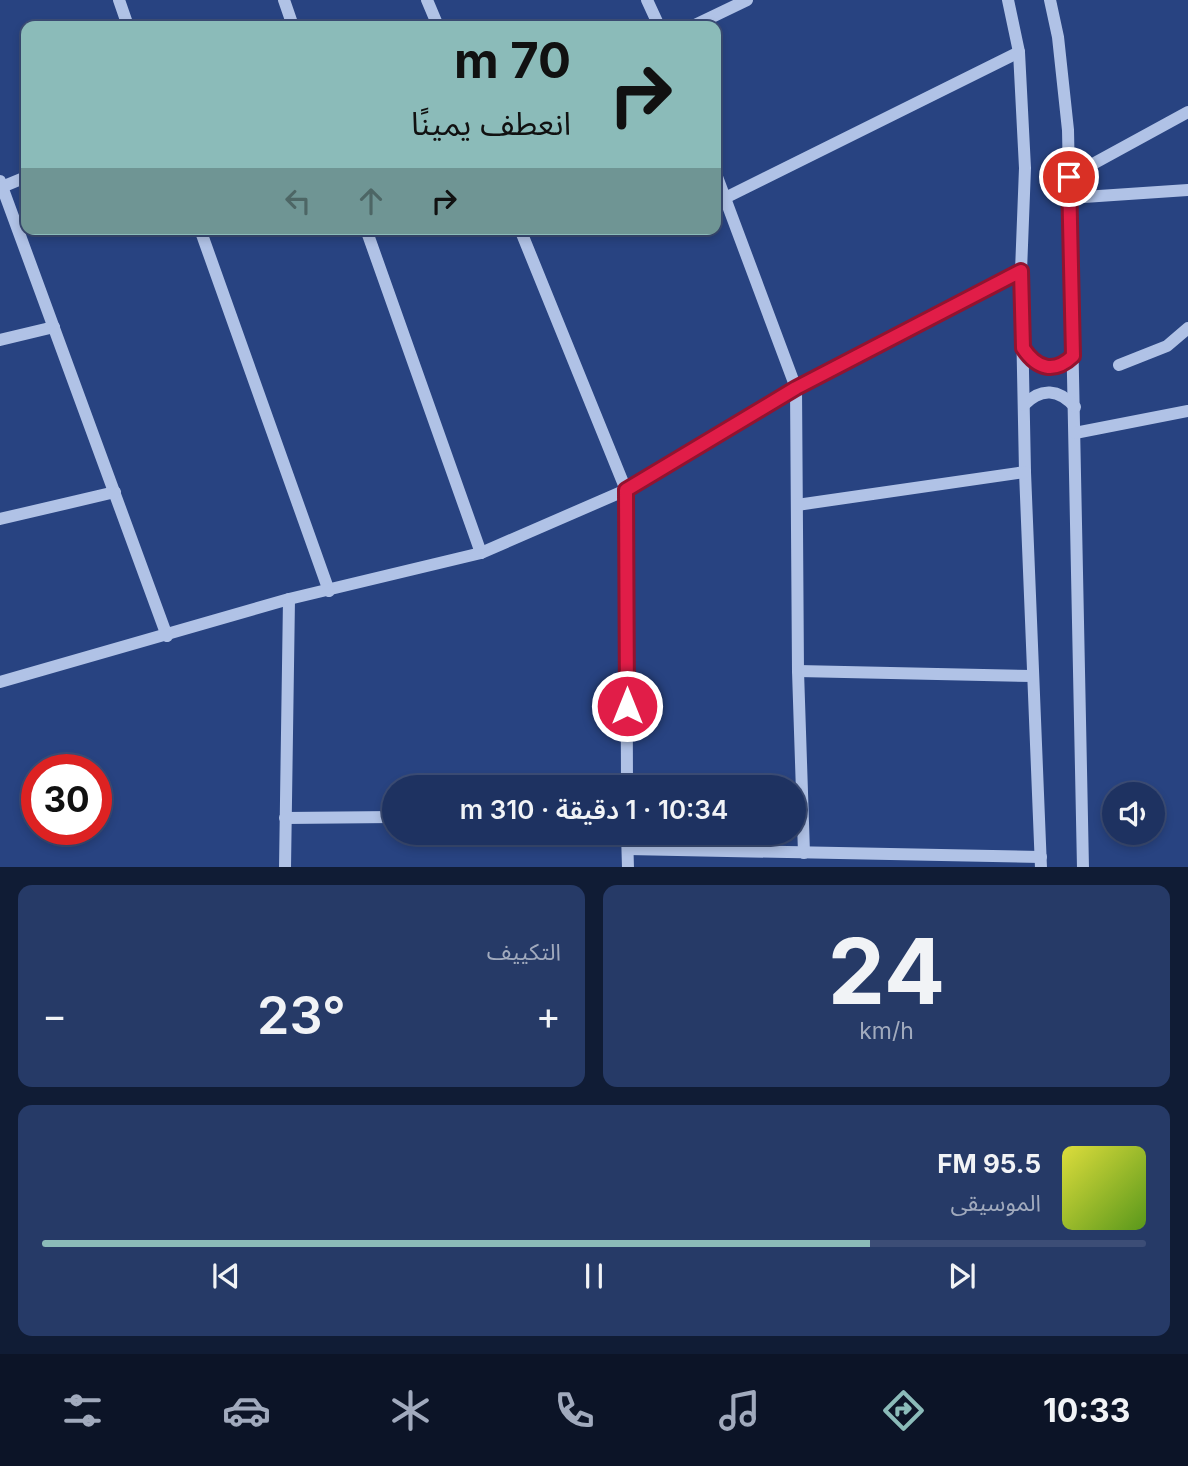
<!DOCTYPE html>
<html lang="ar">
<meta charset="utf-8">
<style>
body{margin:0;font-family:Inter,"Noto Sans Arabic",sans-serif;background:#263a67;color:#f1f3f6;direction:rtl;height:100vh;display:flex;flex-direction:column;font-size:26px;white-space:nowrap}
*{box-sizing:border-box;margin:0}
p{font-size:23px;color:#a1aabd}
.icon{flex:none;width:38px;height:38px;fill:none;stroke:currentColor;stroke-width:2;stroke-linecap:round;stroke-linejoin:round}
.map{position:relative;height:867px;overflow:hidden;direction:ltr}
.details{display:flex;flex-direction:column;gap:18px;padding:18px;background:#101c35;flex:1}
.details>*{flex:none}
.hud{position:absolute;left:21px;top:21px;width:700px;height:214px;border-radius:14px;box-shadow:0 4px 10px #0003,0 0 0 2px #3c4d76;direction:rtl;background:#8bbbb9;color:#111;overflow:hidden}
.controls{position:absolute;left:1102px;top:782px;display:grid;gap:14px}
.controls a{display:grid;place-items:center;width:63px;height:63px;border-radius:50%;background:#1e3261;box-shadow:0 4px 10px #0003,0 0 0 2px #3c4d76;font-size:35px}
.speed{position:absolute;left:21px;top:754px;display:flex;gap:14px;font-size:35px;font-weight:700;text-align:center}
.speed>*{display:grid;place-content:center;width:91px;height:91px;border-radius:50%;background:#1e3261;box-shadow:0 4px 10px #0003,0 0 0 2px #3c4d76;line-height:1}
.speed .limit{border:10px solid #d22;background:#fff;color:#111}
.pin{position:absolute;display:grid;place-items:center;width:60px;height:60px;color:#fff;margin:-30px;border:4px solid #fff;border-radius:50%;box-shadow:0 2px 7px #0007}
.me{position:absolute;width:77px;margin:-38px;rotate:0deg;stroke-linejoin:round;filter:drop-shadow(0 0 5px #0008)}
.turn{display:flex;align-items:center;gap:24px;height:147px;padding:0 35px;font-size:32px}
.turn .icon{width:91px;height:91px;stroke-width:2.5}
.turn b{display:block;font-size:49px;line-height:60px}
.lanes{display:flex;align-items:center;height:66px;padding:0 35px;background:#0003;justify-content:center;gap:35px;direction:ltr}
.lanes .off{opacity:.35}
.big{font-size:52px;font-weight:600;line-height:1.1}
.details .widget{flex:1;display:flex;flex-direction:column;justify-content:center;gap:10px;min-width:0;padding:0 24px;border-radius:14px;background:#263a67}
.details .dial{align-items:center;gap:0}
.dial b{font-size:91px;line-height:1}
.song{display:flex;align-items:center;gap:21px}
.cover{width:84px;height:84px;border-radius:10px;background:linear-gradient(135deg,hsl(60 70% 55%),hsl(90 70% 35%))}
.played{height:7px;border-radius:4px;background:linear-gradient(90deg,#8bbbb9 75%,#3c4d76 75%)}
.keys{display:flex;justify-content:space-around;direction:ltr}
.heat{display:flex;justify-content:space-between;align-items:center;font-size:38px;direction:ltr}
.details .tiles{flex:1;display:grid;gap:18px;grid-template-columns:1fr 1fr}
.widget:last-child{grid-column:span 2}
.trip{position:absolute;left:382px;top:775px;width:424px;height:70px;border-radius:35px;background:#1e3261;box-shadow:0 4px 10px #0003,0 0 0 2px #3c4d76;font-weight:600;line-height:70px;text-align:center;direction:rtl}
.tabs{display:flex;height:112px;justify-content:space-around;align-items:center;background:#0c1427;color:#a1aabd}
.tabs .icon{width:49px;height:49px}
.tabs .active{color:#8bbbb9}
.tabs b{font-size:32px;color:#f1f3f6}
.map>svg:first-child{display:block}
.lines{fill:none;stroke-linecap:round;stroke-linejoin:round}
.minor{stroke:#b0c2e6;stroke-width:12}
.route-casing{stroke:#92132f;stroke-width:18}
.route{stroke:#e11d48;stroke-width:12}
</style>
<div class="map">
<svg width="1188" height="868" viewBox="0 0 1188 868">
<rect width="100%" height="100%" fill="#284381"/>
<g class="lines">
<g class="minor">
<path d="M 119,0 L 128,26"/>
<path d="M 284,0 L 293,26"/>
<path d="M 427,0 L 438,26"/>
<path d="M 647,0 L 659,26"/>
<path d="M 1008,0 L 1019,52 L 1025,168 L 1021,271 L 1025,472 L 1041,868"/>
<path d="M 1050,0 L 1058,37 L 1068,130 L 1083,868"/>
<path d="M 693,26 L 747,0"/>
<path d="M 716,174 L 796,388 L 798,671 L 804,853"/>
<path d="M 1069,177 L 1188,112"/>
<path d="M 0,181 L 167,636"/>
<path d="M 2,187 L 26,177"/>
<path d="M 725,198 L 1019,52"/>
<path d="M 1069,198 L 1188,190"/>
<path d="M 200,229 L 329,591"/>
<path d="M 366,229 L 481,553"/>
<path d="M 520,229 L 626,490 L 627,788"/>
<path d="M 0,340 L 54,327"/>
<path d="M 1023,348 C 1037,369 1054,374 1073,356"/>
<path d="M 1119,365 L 1167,346 L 1188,328"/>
<path d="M 1024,405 C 1041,387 1059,389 1075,407"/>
<path d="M 1075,433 L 1188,411"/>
<path d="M 797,505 L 1025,472"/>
<path d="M 0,519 L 115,492"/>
<path d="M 798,671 L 1033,676"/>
<path d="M 0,682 L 289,599 L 481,553 L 626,490 L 796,388 L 1021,271"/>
<path d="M 285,818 L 394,817"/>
<path d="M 627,833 L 628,868"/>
<path d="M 628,849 L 1041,857"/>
<path d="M 285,868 L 289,599"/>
</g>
</g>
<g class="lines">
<g class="route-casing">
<path id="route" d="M 627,706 L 626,490 L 796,388 L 1021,271 L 1023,348 C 1037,369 1054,374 1073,356 L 1069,177"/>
</g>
<use href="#route" class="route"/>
</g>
</svg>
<div class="controls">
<a><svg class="icon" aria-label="sound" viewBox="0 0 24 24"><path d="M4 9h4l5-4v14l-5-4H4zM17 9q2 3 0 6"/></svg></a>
</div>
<div class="speed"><div class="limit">30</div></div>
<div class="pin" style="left:1069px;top:177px;background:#d93025"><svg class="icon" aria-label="arrive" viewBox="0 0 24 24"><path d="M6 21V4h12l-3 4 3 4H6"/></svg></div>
<svg class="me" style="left:627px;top:706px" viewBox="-20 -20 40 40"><circle r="17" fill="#e11d48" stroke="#fff" stroke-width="3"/><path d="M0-11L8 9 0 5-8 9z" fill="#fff"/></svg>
<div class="trip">10:34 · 1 دقيقة · 310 m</div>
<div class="hud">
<div class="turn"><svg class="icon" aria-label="right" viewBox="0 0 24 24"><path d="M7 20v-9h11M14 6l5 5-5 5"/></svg><div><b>70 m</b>انعطف يمينًا</div></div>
<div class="lanes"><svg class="icon off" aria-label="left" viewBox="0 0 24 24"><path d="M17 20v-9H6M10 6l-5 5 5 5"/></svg><svg class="icon off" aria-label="ahead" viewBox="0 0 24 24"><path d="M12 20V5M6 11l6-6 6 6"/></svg><svg class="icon" aria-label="right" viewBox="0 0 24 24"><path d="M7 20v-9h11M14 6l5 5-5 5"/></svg></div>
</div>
</div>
<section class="details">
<div class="tiles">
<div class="widget dial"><b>24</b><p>km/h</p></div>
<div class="widget"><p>التكييف</p>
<div class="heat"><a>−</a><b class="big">23°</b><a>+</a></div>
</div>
<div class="widget">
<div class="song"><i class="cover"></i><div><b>95.5 FM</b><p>الموسيقى</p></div></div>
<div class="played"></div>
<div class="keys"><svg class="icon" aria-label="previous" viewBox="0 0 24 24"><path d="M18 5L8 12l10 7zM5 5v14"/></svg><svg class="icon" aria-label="pause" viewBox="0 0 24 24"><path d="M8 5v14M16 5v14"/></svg><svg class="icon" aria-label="next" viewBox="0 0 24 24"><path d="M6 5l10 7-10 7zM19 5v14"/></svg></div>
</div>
</div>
</section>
<nav class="tabs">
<b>10:33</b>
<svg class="icon active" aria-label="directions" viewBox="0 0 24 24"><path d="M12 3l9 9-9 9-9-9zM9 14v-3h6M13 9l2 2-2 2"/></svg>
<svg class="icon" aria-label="music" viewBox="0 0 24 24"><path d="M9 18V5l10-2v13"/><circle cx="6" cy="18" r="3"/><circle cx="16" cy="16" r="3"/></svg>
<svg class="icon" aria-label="phone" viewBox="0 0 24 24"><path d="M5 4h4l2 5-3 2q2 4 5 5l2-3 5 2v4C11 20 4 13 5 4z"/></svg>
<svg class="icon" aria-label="climate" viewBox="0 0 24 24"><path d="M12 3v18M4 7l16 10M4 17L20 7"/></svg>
<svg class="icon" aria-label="car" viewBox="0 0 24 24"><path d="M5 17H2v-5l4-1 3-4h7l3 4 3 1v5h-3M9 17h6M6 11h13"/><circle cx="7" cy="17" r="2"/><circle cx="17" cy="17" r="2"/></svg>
<svg class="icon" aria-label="filters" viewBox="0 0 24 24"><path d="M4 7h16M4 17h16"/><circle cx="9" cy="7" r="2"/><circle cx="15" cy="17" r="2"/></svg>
</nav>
